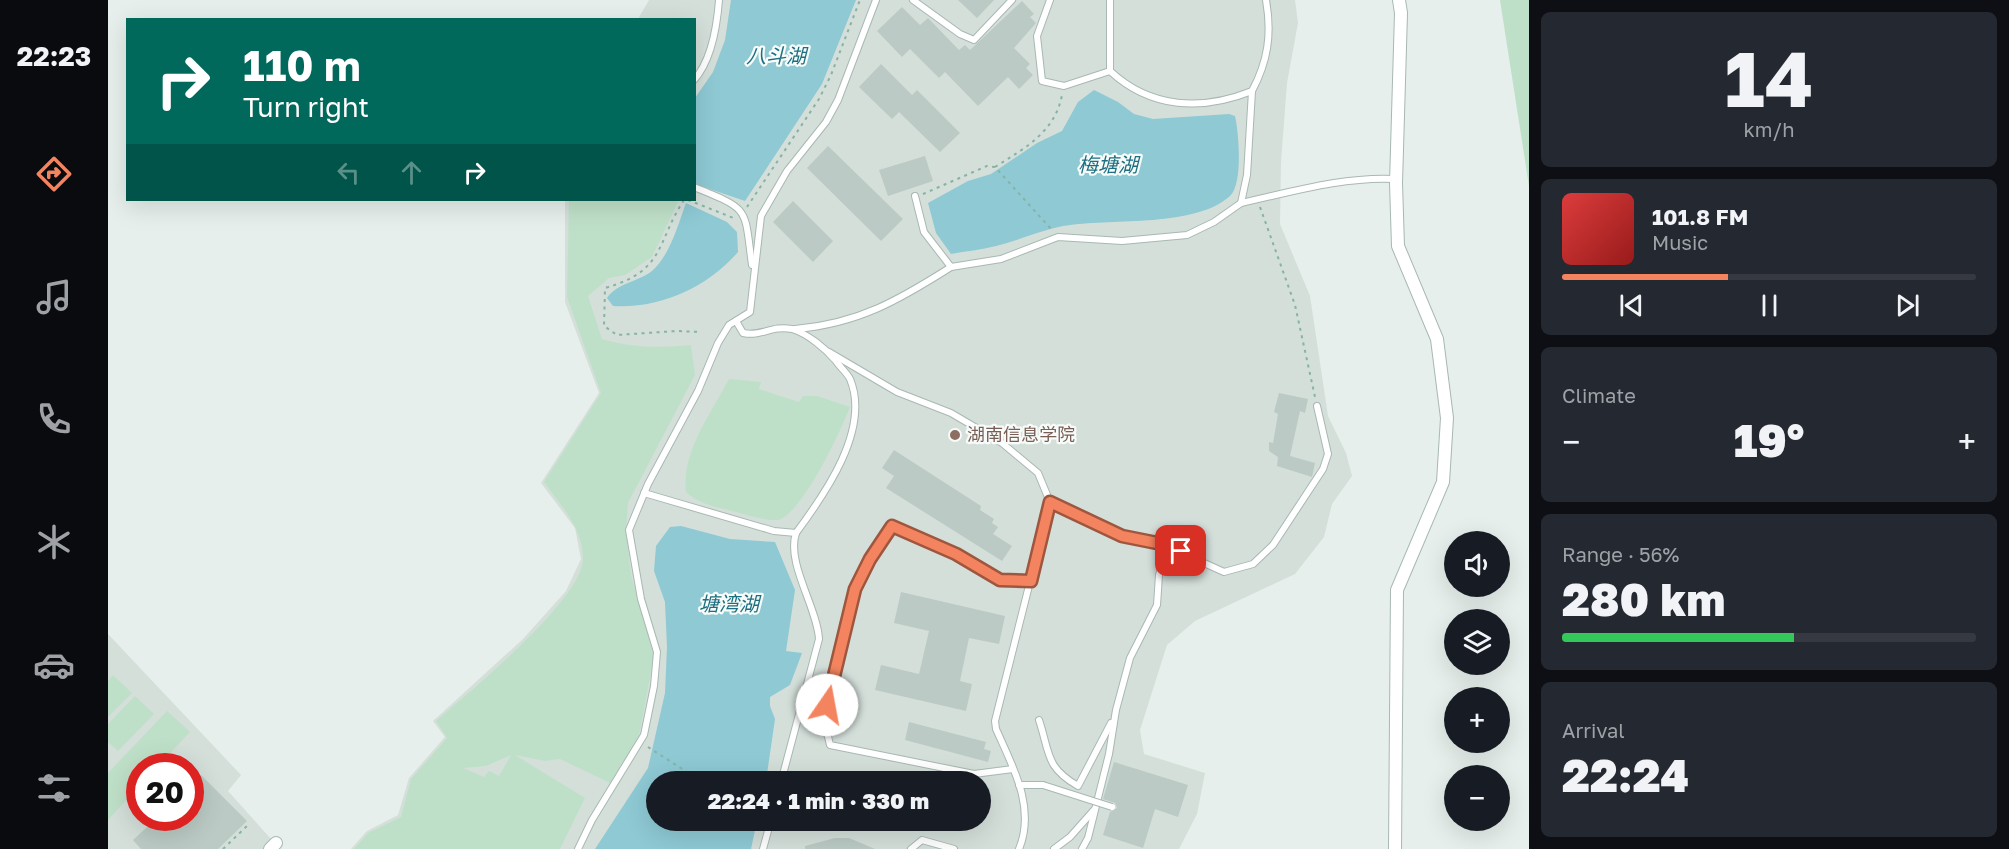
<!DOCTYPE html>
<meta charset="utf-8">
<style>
body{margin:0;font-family:"Golos Text","Noto Sans SC",sans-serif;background:#242831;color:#f1f3f6;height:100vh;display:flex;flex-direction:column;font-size:22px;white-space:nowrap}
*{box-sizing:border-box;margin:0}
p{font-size:20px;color:#9ea1a6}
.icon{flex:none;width:33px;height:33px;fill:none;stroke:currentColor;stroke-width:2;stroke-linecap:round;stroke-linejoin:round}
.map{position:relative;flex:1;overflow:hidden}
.sheet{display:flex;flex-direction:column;gap:12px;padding:12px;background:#0d0f14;width:480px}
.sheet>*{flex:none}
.hud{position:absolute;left:18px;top:18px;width:570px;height:183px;border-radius:0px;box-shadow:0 6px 24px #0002;background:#00695c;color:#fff;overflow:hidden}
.fabs{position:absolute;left:1336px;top:531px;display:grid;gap:12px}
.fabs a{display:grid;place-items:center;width:66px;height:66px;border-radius:50%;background:#171b24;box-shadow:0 6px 24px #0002;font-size:30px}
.speed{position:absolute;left:18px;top:753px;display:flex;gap:12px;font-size:30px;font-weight:700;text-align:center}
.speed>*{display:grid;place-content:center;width:78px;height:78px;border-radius:50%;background:#171b24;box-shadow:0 6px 24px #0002;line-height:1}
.speed .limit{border:9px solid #d22;background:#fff;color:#111}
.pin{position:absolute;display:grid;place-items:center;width:51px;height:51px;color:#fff;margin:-26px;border-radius:12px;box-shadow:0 3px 9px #0006}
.me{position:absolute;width:66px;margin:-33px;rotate:12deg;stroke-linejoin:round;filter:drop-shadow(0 0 4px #0008)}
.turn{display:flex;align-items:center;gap:21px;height:126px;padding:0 18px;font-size:27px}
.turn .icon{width:78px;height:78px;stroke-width:2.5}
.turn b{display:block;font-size:42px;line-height:51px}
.lanes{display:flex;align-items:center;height:57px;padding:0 18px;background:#0003;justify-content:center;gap:30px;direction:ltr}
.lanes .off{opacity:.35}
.big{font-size:45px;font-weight:800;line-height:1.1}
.sheet .widget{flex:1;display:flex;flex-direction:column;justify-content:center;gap:9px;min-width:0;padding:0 21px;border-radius:9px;background:#242831}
.sheet .dial{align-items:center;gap:0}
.dial b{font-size:78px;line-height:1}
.song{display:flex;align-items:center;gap:18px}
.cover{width:72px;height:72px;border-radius:9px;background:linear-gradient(135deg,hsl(0 70% 55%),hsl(0 70% 35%))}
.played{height:6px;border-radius:3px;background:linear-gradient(90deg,#f4845f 40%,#363941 40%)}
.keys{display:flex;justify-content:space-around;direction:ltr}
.heat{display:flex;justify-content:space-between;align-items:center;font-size:33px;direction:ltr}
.charge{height:9px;border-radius:4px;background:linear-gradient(90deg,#34c759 56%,#363941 0)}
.trip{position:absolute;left:538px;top:771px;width:345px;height:60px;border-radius:30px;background:#171b24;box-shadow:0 6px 24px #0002;font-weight:800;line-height:60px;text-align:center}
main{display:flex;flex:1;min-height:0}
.tabs{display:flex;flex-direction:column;width:108px;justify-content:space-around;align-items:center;background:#090b0e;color:#9ea1a6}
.tabs .icon{width:42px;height:42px}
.tabs .current{color:#f4845f}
.tabs b{font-size:27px;color:#f1f3f6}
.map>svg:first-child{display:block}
.built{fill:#d4dfda;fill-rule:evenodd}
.green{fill:#bfe0c8;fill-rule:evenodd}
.water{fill:#8ec9d4}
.building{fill:#bbcac4}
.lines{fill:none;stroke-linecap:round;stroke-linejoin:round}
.lane-casing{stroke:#a8b8b2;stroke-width:8}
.street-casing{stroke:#a8b8b2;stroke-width:14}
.path{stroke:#86b3a5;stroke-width:2;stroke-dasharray:3 4.5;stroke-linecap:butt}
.lane{stroke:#fff;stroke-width:6}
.street{stroke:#fff;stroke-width:12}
.lane-bridge-casing{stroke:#a8b8b2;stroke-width:8;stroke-linecap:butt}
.lane-bridge{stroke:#fff;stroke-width:6}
.route-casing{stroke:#9f563e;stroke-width:15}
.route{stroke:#f4845f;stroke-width:10}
.education-dot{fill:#8d6e63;stroke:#f7fbf9;stroke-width:2}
.labels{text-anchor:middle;stroke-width:4.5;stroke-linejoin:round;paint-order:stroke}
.education-label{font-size:18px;fill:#785e54;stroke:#f7fbf9;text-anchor:start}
.water-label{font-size:20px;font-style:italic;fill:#1c6f80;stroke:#f7fbf9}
</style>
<main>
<nav class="tabs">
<b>22:23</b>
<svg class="icon current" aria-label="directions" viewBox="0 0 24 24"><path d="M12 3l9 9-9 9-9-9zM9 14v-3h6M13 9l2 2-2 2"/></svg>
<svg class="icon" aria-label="music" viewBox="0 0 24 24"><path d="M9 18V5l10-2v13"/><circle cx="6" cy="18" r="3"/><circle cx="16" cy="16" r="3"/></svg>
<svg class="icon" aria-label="phone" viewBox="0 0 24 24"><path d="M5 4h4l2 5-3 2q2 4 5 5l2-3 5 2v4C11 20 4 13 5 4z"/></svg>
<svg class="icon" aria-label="climate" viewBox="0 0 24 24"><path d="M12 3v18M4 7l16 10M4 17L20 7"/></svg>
<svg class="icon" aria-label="car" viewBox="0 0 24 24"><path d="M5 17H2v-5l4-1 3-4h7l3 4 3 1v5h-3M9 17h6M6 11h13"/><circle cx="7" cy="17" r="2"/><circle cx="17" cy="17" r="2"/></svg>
<svg class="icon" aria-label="filters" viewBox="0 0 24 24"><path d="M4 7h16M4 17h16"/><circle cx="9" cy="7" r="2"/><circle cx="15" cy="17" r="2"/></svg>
</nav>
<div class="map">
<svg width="1421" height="849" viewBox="0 0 1421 849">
<rect width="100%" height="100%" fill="#e6efeb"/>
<g class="built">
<path d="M 541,0 L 1187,0 L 1190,23 L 1179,83 L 1173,162 L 1172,224 L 1202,296 L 1220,416 L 1238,453 L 1244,476 L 1224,504 L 1216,537 L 1187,574 L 1087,621 L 1059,645 L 1032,730 L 1036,754 L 1097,773 L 1089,814 L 1071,849 L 243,849 L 259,831 L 290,815 L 301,778 L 337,737 L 325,721 L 415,639 L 458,591 L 473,559 L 467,528 L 433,483 L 491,393 L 457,302 L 457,200 L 586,200 L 586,20 L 530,19 ZM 549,782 L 873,782 L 873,820 L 549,820 Z"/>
<path d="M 0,634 L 133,775 L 120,791 L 172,849 L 0,849 ZM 32,766 L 82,766 L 82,818 L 32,818 Z"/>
</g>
<g class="green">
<path d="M 1392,0 L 1421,0 L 1421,186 Z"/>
<path d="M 461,200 L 571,200 L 544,257 L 517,275 L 501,278 L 480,296 L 494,339 C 524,348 551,348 583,345 L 587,375 L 520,503 L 518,531 L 523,575 L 546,657 L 530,741 L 504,784 L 452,759 L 437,761 L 407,755 L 477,798 L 452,849 L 246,849 L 260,833 L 293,817 L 303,779 L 339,738 L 328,721 C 360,693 474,600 475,559 C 475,528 453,506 436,482 L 493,393 L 459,297 ZM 403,755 L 391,776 L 381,771 L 376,777 L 355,768 L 378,766 Z"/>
<path d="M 621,379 L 653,382 L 651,389 L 691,402 L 695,396 L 709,396 L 742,407 C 734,429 692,518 669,520 C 657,521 640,515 628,512 C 609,507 592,505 578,492 C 573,453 603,413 621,379 Z"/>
<path d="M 5,675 L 24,693 L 0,717 L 0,681 Z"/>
<path d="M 27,696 L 46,714 L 10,751 L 0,742 L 0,724 Z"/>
<path d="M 59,711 L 82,732 L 50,766 L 32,766 L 31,786 L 0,820 L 0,773 Z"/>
</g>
<g class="water">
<path d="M 623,0 L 748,0 L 714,84 L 637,201 L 587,184 L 587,98 L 605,72 L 617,40 Z"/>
<path d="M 986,90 L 1010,102 L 1026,114 L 1045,119 L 1121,114 L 1127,116 C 1131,133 1135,184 1122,196 C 1088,227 1005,219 962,225 C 937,228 913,240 888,246 C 873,250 858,251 843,254 L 828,233 L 820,203 L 860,181 L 883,174 L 929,143 L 954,131 L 970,102 Z"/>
<path d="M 578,203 L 619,222 L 629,232 L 630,252 C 600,287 552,309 505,306 L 499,298 C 509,283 530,282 544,271 C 562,255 570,225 578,203 Z"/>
<path d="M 573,526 L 622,539 L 667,542 L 687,590 L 678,651 L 694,653 L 682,685 L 662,697 L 662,706 L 667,719 L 658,781 L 549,782 L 549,820 L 649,821 L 643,849 L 487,849 L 540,768 L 557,693 L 559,647 L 557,602 L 546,571 L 548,546 L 562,527 Z"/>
</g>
<g class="building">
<path d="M 850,0 L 886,0 L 869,18 Z"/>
<path d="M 914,1 L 926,14 L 922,17 L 928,23 L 906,48 L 922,64 L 918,68 L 925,75 L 911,89 L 900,77 L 870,106 L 837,72 L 831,78 L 802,49 L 794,57 L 769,31 L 794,7 L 812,25 L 820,18 L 851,50 L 857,45 L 862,50 Z"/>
<path d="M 773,64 L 804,95 L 809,90 L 852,133 L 832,152 L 791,112 L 784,119 L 751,87 Z"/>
<path d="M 720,146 L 795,219 L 773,241 L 699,168 Z"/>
<path d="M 817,156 L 825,181 L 780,196 L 771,170 Z"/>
<path d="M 685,201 L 725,241 L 705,262 L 665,222 Z"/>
<path d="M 1171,393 L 1200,399 L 1197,413 L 1192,411 L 1182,456 L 1207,463 L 1204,477 L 1169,466 L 1170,457 L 1161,451 L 1161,442 L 1165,443 L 1170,414 L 1166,412 Z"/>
<path d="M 786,450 L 873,506 L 872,510 L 886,519 L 884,523 L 890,527 L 885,534 L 904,546 L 894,561 L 778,488 L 786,476 L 774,468 Z"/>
<path d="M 793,592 L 897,616 L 891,644 L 861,638 L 852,681 L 864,684 L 858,711 L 767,690 L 773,665 L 811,674 L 821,631 L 786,623 Z"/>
<path d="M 801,722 L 878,742 L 876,749 L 883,751 L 880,762 L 797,740 Z"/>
<path d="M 1006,762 L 1080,785 L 1070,817 L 1047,809 L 1035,848 L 995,835 L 1002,812 L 1009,808 L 1007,803 L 995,799 Z"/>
<path d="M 828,772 L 868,779 L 868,782 L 826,782 Z"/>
<path d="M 93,775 L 139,821 L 110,849 L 33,849 L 25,840 L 49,818 L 82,818 L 82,785 Z"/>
<path d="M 727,838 L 741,838 L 767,849 L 697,849 L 697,846 Z"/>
</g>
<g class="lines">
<g class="lane-casing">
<g id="lane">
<path d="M 805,0 L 852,34 L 866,40 L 904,0"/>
<path d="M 942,0 L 929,36 L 934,81 L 956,86 L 1002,71"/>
<path d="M 1002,0 L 1002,71 C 1043,109 1094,111 1144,91 C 1160,61 1164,34 1158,0"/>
<path d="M 586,80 C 604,60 609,26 611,0"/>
<path d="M 1144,91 L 1139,175 L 1133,203 C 1183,192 1237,176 1288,179"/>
<path d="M 586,187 C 643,210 636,207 644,265"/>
<path d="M 807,196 L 816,232 L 843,267 L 893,259 L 950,237 L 1014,241 L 1079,235 L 1106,222 L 1133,203"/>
<path d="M 687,329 C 750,324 791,300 843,267"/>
<path d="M 721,352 L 789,392 L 843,413 L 894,443 L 930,473 L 942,502 L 887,721 L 888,729 C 905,767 928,808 911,849"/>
<path d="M 536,493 L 666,531 L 688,533 C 717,494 763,429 742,379 C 739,373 732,367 728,361 C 717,348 700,334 684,329 C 663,325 654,337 635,333 L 628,321"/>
<path d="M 942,502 L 1014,536 L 1054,544 L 1116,572 L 1145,564 L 1165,545 L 1215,469 L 1220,454 L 1209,406"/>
<path d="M 931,720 C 942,753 937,767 970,786 L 1003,723"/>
<path d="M 905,769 L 866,774 L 722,745 L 716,720 L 747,589 L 762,559 L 784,526 L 848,553 L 892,580 L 923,581"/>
<path d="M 673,782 L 711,639 C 709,607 678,563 688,533"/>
<path d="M 911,785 L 935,785"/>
<path d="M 470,849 L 484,820 L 536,735 L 546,686 L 549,652 L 533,599 L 521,530 L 540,484 L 590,391 L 610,343 L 621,325 L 642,312 L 653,216 L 679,171 L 718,122 L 730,100 L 768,0"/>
<path d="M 655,849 L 663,820"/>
<path d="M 803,849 L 814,840 L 846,849"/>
<path d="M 946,849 L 962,837 L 986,810"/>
<path d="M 974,849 L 980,838 L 1001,754 L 1008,710 L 1022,658 L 1049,605 L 1051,575 L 1060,546"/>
</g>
</g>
<g class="street-casing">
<g id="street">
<path d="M 162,849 L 168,843"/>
<path d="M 1287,849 L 1289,590 L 1335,482 L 1339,418 L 1329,339 L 1290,246 L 1288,183 L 1293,13 L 1291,0"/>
</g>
</g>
<g class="path">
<path d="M 887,167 C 917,148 947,132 954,95"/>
<path d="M 815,194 L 879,166 L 887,167 L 944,230"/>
<path d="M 576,200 C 548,242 558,271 497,288 L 496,326 L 509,335 L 569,331 L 593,332"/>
<path d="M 580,200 L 628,219"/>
<path d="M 639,207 L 711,99 L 723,75 L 752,0"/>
<path d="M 1152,207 L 1187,305 L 1207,397"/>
<path d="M 540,747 L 582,774 L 600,782"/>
<path d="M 115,849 L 141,824"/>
</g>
<use href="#lane" class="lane"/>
<use href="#street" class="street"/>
<g class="lane-bridge-casing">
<path id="lane-bridge" d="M 935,785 L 1004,807"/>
</g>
<use href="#lane-bridge" class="lane-bridge"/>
</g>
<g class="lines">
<g class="route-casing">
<path id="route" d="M 719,705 L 747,589 L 762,559 L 784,526 L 848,554 L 892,580 L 923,581 L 942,502 L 1014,536 L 1054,544 L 1073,551"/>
</g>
<use href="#route" class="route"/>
</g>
<circle class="education-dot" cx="847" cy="435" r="6"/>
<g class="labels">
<g class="education-label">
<text x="859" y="441">湖南信息学院</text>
</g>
<g class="water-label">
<text x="668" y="63">八斗湖</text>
<text x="1000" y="172">梅塘湖</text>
<text x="621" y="611">塘湾湖</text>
</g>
</g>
</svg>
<div class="fabs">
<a><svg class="icon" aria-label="sound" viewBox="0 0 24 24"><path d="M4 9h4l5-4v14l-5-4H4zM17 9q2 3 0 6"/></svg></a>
<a><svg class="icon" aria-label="layers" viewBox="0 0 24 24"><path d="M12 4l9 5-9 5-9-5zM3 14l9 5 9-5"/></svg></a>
<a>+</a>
<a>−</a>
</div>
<div class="speed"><div class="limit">20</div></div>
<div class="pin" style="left:1073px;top:551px;background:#d93025"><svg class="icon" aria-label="arrive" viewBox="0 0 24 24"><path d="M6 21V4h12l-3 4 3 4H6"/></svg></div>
<svg class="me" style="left:719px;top:705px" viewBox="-20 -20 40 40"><circle r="19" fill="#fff"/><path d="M0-13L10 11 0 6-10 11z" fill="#f4845f"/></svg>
<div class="trip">22:24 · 1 min · 330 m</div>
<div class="hud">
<div class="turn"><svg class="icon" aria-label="right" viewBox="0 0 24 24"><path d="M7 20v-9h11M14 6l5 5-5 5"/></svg><div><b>110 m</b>Turn right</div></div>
<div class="lanes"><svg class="icon off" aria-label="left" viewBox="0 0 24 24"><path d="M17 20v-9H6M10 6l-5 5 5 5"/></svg><svg class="icon off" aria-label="ahead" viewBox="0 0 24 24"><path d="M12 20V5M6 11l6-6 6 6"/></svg><svg class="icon" aria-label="right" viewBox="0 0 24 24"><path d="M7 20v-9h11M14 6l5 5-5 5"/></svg></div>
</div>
</div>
<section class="sheet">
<div class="widget dial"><b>14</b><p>km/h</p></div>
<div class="widget">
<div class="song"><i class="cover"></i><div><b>101.8 FM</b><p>Music</p></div></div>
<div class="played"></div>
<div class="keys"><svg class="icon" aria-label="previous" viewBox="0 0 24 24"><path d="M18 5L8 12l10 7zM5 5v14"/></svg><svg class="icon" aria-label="pause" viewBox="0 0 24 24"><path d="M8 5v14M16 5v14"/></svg><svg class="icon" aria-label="next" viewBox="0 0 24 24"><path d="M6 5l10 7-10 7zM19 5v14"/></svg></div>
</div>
<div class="widget"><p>Climate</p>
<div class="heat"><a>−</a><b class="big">19°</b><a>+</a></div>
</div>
<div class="widget"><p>Range · 56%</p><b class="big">280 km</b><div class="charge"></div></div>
<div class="widget"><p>Arrival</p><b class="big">22:24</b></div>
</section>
</main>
